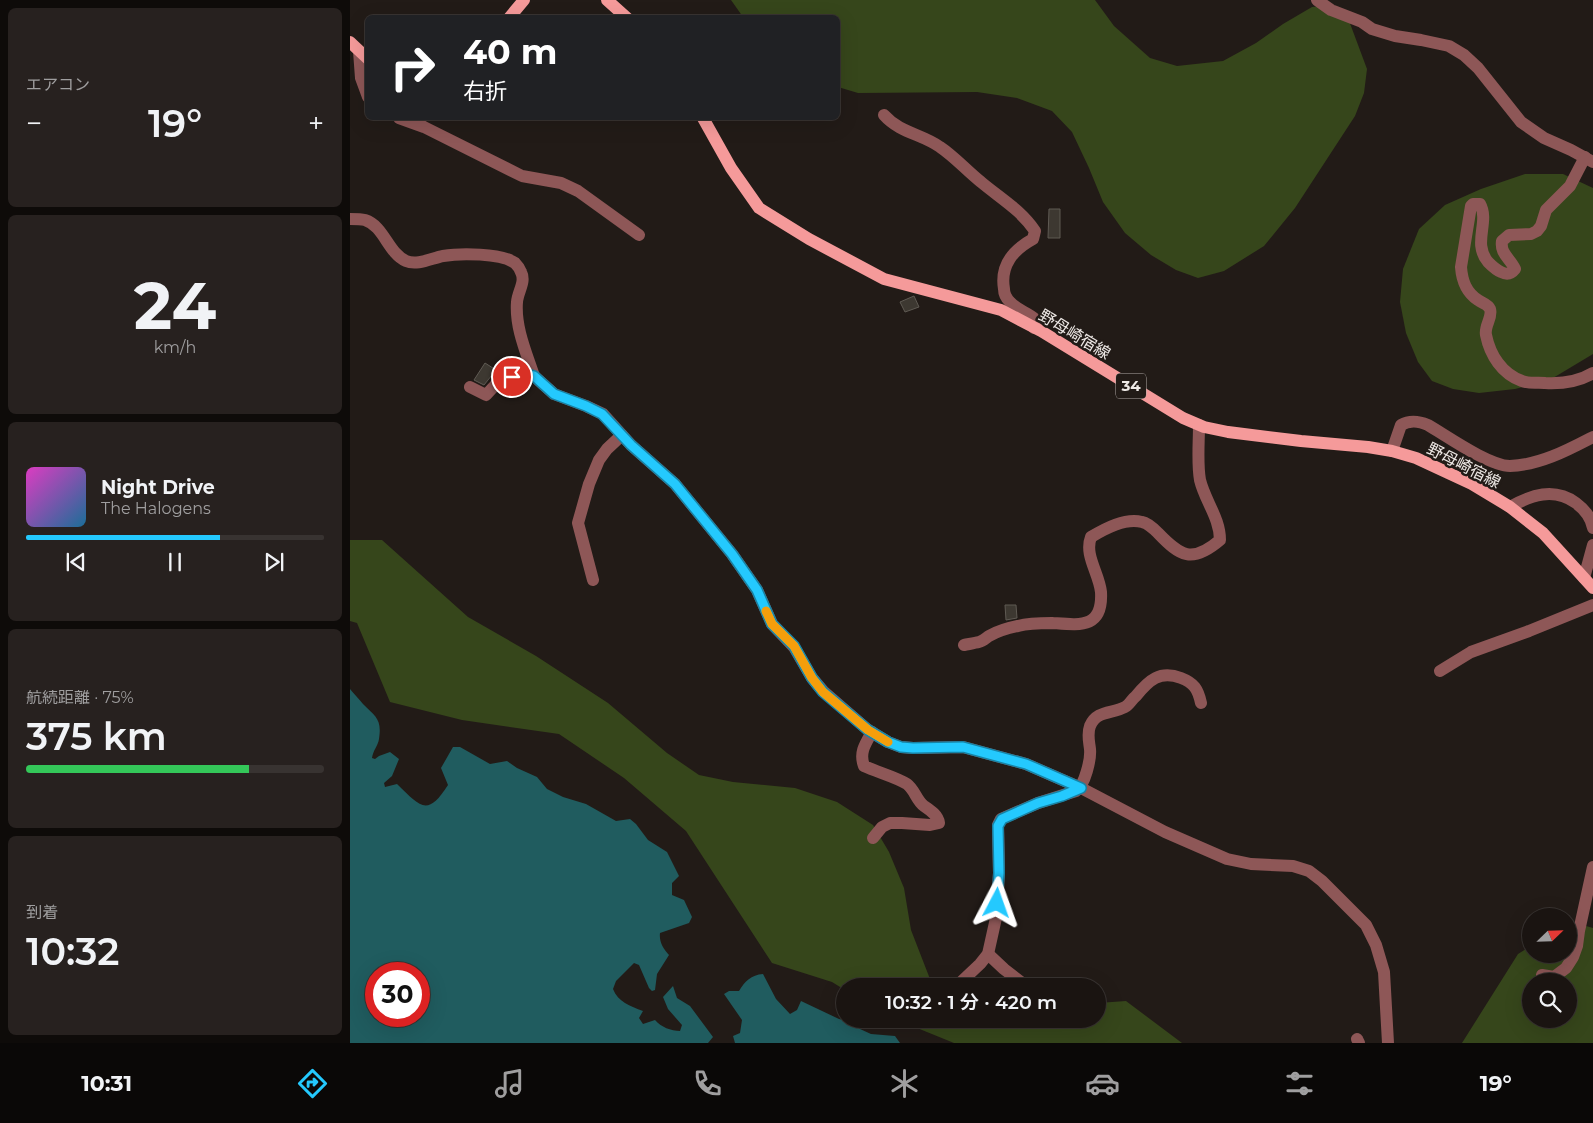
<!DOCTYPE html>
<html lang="ja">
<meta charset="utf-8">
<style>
body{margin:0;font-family:Montserrat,"Noto Sans JP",sans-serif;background:#27211f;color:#f1f3f6;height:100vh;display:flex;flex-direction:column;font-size:19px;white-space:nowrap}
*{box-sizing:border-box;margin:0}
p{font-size:16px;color:#9f9e9f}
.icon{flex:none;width:28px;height:28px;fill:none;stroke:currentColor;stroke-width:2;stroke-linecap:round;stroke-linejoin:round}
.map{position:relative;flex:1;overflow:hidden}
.sheet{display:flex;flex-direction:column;gap:8px;padding:8px;background:#0e0b09;width:350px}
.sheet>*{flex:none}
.top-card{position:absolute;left:15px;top:15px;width:475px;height:105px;border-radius:8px;box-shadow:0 5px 20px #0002,0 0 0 1px #383331;background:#202124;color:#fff;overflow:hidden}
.needle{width:32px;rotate:67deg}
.buttons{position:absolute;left:1172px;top:908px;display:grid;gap:10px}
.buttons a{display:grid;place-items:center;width:55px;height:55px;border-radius:50%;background:#1a1411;box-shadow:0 5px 20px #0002,0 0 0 1px #383331;font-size:25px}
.speed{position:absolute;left:15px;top:962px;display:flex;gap:10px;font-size:25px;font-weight:700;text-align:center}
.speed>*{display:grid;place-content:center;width:65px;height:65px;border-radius:50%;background:#1a1411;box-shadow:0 5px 20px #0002,0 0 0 1px #383331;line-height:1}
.speed .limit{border:8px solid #d22;background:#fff;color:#111}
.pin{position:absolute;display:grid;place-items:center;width:42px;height:42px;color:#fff;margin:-21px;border:2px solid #fff;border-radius:50%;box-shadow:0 1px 5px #0007}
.me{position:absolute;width:55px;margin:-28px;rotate:4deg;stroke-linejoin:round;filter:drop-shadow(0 0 4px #0008)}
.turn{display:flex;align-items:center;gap:18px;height:105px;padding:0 15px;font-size:22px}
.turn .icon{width:65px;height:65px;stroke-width:2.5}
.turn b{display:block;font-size:35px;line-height:42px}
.big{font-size:38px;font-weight:600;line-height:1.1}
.sheet .tile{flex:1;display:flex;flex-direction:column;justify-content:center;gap:8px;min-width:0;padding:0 18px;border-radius:8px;background:#27211f}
.sheet .dial{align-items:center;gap:0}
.dial b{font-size:65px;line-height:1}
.song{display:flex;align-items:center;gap:15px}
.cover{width:60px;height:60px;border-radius:8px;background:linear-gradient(135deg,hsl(310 70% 55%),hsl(200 70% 35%))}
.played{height:5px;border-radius:2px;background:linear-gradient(90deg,#24c9fe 65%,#383331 65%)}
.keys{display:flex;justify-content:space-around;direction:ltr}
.heat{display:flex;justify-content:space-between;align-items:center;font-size:28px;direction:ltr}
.charge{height:8px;border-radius:4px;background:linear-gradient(90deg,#34c759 75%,#383331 0)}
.trip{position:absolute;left:486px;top:978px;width:270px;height:50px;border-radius:25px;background:#1a1411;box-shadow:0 5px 20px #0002,0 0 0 1px #383331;font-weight:600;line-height:50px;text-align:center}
.tabs{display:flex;height:80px;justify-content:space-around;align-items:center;background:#0a0807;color:#9f9e9f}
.tabs .icon{width:35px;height:35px}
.tabs .active{color:#24c9fe}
.tabs b{font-size:22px;color:#f1f3f6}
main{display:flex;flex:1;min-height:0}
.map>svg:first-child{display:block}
.green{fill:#36461b;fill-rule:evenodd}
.water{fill:#205c5f;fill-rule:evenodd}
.building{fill:#3d3831;stroke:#5f5a53}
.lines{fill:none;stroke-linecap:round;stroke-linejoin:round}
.street{stroke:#8e5757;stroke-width:12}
.primary{stroke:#f59a9a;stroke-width:12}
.route-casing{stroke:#1783a5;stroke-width:12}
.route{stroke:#24c9fe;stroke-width:9}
.slow{stroke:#f59e0b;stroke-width:9}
.labels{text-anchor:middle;stroke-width:5;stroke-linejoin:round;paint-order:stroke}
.shield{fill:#221b17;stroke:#b1aba8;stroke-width:1}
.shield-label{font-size:15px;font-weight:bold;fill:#eee9e6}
.street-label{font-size:16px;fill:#eee9e6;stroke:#221b17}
</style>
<main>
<section class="sheet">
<div class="tile"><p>エアコン</p>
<div class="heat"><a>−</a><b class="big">19°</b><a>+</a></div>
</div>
<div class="tile dial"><b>24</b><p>km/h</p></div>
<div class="tile">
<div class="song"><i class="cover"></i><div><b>Night Drive</b><p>The Halogens</p></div></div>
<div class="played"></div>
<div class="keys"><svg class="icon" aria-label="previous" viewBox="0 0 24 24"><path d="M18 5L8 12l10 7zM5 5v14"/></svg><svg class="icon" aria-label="pause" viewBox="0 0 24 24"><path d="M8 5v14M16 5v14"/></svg><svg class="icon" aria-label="next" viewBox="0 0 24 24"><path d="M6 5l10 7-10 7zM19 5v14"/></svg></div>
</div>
<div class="tile"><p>航続距離 · 75%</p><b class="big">375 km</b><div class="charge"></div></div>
<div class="tile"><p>到着</p><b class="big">10:32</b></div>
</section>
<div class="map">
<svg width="1243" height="1043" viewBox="0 0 1243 1043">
<rect width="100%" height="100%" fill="#221b17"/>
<g class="green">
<path d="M 381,0 L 745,0 L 764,26 L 800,58 L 827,66 L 873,61 L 906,43 L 933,24 L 962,7 L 982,5 L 998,18 L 1017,69 L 1014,93 L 1005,116 L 945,208 L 914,246 L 874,271 L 848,278 L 826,270 L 801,255 L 775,233 L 753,202 L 739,168 L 722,132 L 702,111 L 667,98 L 627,92 L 508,93 L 488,87 L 488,18 L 393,17 Z"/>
<path d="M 1175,174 L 1213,174 L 1243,188 L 1243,354 L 1198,381 L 1165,389 L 1129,393 L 1103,389 L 1082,381 L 1068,362 L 1056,333 L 1050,302 L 1053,269 L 1069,229 L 1095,205 L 1131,189 Z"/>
<path d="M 0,540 L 32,540 L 118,617 L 186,656 L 258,703 L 317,753 L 349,775 L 383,782 L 445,788 L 487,802 L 523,825 L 539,852 L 554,888 L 561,930 L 580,979 L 591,986 L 495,986 L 495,990 L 482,982 L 422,963 L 336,831 L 274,778 L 209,734 L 112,720 L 40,702 L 7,623 L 0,621 Z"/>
<path d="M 1236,926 L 1243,928 L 1243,1043 L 1112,1043 L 1168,954 L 1181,946 L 1181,954 L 1219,954 L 1219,928 ZM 1181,981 L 1219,981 L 1219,1019 L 1181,1019 Z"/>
<path d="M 776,1001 L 832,1043 L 604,1043 L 545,1019 L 748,1019 L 748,1003 Z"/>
</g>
<g class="water">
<path d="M 0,689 C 4,694 9,699 13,704 C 26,717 32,719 29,739 C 28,746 23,750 22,758 L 25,759 L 29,756 L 40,752 L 49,759 L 42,776 L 34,783 L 35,787 L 47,784 C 70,806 77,818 98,785 L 91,768 L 103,747 L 110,747 L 140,764 L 157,761 L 167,768 L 187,777 L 197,789 L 213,797 L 236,804 L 266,821 L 280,819 L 286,824 L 298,840 L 317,852 L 329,876 L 322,883 L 322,895 L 334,900 L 342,917 L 339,923 L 310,933 C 309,942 313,948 319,955 L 307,974 L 305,990 L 302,991 L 299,988 L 289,965 L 284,963 L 266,981 L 263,989 C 268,1002 280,1006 293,1011 L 289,1018 L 293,1024 L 305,1020 C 311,1027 321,1031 330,1031 L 332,1025 L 318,1009 L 313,997 L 323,986 L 327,998 L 340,1006 L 363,1037 L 358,1043 L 0,1043 ZM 26,974 L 69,974 L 69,1016 L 26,1016 Z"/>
<path d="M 413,974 L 426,999 L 440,1014 L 447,1010 L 451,1001 L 489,1019 L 503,1022 L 510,1029 L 521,1034 L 545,1036 L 550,1043 L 385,1043 L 383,1036 L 390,1033 L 392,1020 L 374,994 L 379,991 L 389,991 C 395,981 401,975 413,974 Z"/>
</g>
<g class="building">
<path d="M 699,209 L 710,209 L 710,238 L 698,238 Z"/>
<path d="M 564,296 L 569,307 L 555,312 L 550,302 Z"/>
<path d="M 135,363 L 146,370 L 134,385 L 124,380 Z"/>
<path d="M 655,605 L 666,605 L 667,618 L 656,620 Z"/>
</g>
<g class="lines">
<g class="street">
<path d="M 967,0 L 981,10 L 1012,22 L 1022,29 L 1045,36 L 1071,40 L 1099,46 L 1114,55 L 1128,68 L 1171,122 L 1194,138 L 1221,150 L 1243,162"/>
<path d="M 9,51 L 11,78 L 18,97"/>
<path d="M 534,115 C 550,133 572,134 590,147 C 605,157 617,171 631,182 C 650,198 671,210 685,231 L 683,239 C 663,250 650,265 654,289 C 654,294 656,298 660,302 C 667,310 677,312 685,319 L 684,328"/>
<path d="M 49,118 L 74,127 L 172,176 L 211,183 L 228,191 L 289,235"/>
<path d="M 1235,157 L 1220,186 L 1196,210 L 1191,226 L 1187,231 L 1181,234 L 1159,235 L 1152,241 C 1150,254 1160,258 1165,269 C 1161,274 1157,275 1151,272 C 1146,270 1142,266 1138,262 C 1122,243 1140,222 1130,204 L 1123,204 L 1121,206 L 1111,267 C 1112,281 1116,292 1128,300 C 1132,303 1138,304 1140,309 C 1143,317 1134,326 1136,335 C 1140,355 1152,374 1172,381 C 1179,384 1188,382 1195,383 C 1213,384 1228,382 1243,373"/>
<path d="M 0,219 C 5,219 11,219 15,220 C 34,226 38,253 56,261 C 67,266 82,258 93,256 C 110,253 151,253 165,263 C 167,265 170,269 171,272 C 176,282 168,291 167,302 C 165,327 176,352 184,376"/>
<path d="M 120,387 L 136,395 L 150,380 L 175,373 L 184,376 L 204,394 L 236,406 L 253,414 L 281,445 L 325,484 L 382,554 L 407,590 L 422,624 L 444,647 L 462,678 L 473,691 L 518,730 L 538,742 L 551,747 L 563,748 L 613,747 L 676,764 L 731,788 L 815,832 L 877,859 L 901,864 L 943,866 L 959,871 L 972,881 L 1016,925 L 1026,945 L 1034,972 L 1038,1043"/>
<path d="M 1042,451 L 1051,425 C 1060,420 1068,421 1078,425 C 1097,436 1139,466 1160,466 C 1190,465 1218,450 1243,437"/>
<path d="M 1160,507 C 1181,495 1204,487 1226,503 C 1234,509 1241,517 1243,528"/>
<path d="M 1234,578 L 1243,545"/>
<path d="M 243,580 L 228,523 L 239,484 L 249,460 L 257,449 L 272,435"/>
<path d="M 614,645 C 619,644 625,643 629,642 C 633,641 636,638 639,636 C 648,631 658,628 668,626 C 679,623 690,623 702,623 C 730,625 753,629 751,592 C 749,573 734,555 741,537 C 756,528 775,518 792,522 C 798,523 804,529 808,533 C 830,556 842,564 870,540 C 870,518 855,501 850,480 C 847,463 849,443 849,425"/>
<path d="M 1090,671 L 1121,652 L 1179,631 L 1243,605"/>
<path d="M 522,732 C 515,744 509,753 514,766 C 527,772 546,777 557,784 C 565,790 566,800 574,806 C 580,810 588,815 589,823 L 580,825 L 552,823 L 540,823 L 532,827 L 523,838"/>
<path d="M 638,954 L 654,969 L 676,986"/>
<path d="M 1192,975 L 1204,977 L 1216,968 L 1223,957 L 1227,946 L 1229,931 L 1243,867"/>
<path d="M 612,981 L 630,964 L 638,954 L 646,918 L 649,873 L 648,825 L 651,819 L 688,803 L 726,791 C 735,785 741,759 740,749 C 739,741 737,734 740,726 C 747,710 762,714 775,707 C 779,705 782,699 786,696 C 799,680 810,670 831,678 C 844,683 848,689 851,703"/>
<path d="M 1007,1039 L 1009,1043"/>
</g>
<g class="primary">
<path d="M 257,0 L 277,18"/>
<path d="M 159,18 L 174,0"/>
<path d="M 0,42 L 18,59"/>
<path d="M 353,118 L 381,168 L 409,208 L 459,239 L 534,279 L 651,310 L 691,331 L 833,418 L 854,427 L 878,432 L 951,441 L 1018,447 L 1042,451 L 1066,458 L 1122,484 L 1160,507 L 1193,533 L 1243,588"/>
</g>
</g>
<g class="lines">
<g class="route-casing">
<path id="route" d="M 162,377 L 174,373 L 184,376 L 204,394 L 236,406 L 252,414 L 281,445 L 325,484 L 382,554 L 407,590 L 422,624 L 444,646 L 462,678 L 473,692 L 518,730 L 538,742 L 551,747 L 563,748 L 613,747 L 676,764 L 731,788 L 712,796 L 688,803 L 652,819 L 648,826 L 649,873 L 647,903"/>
</g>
<use href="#route" class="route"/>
<path class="slow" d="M 416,611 L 422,624 L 444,646 L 462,678 L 473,692 L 518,730 L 538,742"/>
</g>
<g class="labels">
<rect class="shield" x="766" y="373.5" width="30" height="25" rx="4"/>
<g class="shield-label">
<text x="781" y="391">34</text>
</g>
<g class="street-label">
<text transform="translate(725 334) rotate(31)" y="6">野母崎宿線</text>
<text transform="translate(1114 465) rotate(27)" y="6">野母崎宿線</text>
</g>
</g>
</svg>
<div class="buttons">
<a><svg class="needle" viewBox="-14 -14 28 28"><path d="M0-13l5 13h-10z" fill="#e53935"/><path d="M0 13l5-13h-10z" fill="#9f9e9f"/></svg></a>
<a><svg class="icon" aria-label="search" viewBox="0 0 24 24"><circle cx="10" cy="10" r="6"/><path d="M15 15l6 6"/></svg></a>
</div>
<div class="speed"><div class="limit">30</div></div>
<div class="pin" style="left:162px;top:377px;background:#d93025"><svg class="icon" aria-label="arrive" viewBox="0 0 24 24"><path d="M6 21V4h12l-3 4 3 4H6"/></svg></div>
<svg class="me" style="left:647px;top:903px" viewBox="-20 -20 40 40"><path d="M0-17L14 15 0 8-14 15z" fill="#24c9fe" stroke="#fff" stroke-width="4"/></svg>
<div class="trip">10:32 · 1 分 · 420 m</div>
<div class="top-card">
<div class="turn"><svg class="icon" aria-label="right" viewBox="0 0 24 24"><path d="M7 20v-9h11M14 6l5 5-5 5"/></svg><div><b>40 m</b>右折</div></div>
</div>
</div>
</main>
<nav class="tabs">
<b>10:31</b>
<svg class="icon active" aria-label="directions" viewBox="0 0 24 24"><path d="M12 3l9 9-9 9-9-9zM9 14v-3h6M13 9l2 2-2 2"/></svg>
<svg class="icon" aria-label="music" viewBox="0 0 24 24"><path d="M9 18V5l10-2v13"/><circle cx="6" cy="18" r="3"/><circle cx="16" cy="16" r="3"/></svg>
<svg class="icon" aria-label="phone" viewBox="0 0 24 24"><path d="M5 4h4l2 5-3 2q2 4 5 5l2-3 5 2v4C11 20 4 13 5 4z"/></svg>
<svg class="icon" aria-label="climate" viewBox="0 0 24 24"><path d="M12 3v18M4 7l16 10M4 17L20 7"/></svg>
<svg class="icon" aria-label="car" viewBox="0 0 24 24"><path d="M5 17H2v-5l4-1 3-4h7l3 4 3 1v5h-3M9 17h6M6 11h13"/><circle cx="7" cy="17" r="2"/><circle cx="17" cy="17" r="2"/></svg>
<svg class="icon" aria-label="filters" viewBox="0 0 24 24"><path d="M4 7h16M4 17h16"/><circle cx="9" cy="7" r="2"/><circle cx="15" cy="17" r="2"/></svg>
<b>19°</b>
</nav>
